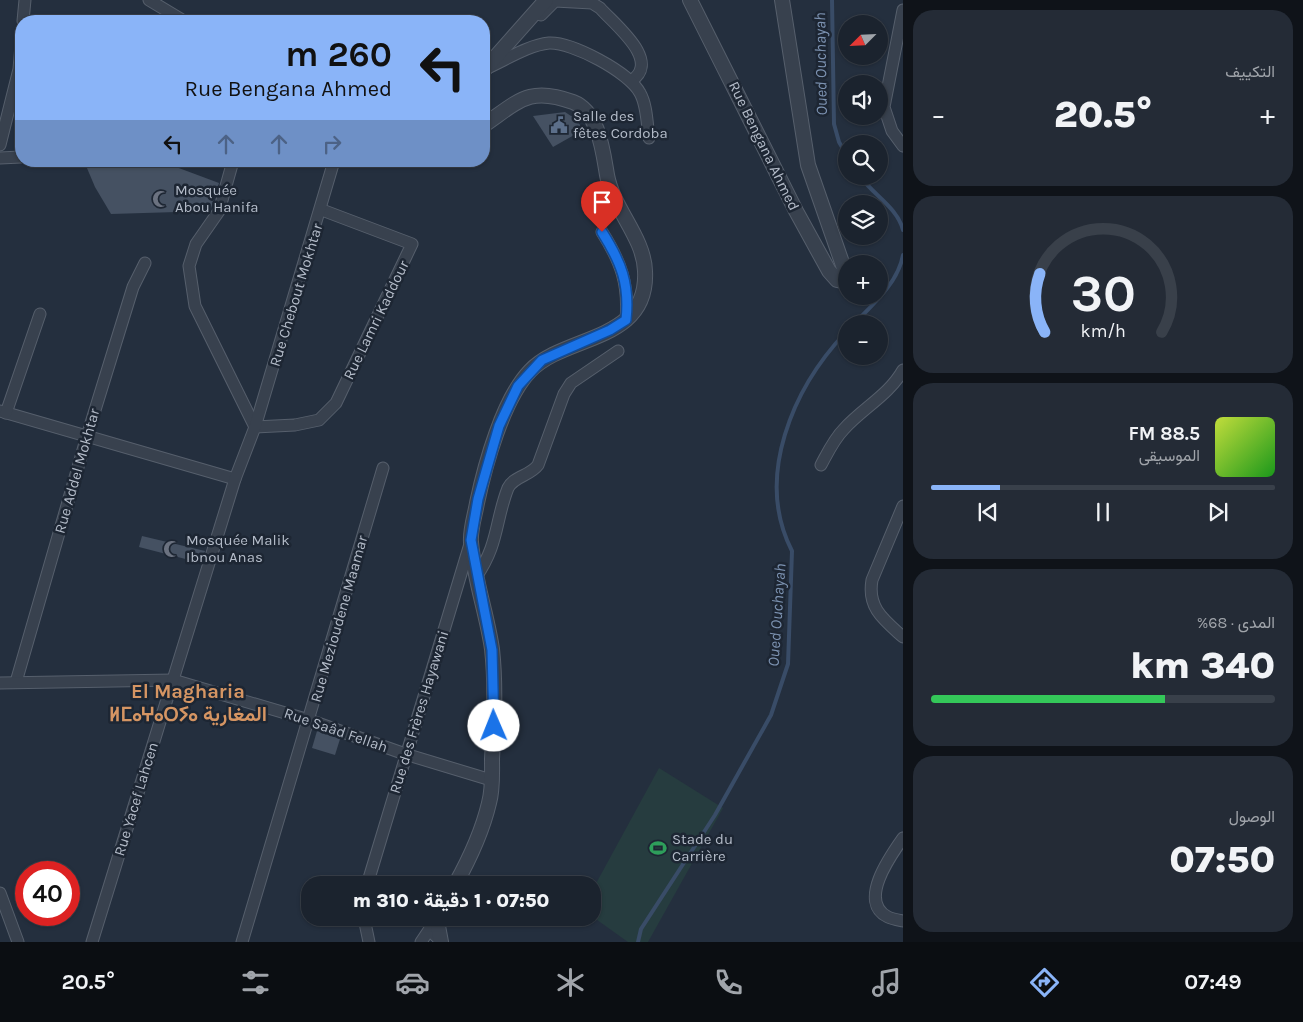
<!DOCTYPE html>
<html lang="ar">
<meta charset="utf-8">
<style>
body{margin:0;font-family:Karla,Vazirmatn,"Noto Sans Tifinagh",sans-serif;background:#242b36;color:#f1f3f6;direction:rtl;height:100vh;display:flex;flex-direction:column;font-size:19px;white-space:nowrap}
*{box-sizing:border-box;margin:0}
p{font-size:16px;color:#a0a4aa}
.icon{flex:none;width:28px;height:28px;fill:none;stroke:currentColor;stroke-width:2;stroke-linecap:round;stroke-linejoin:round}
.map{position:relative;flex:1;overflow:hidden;direction:ltr}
.side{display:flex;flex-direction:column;gap:10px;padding:10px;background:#0f1319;width:400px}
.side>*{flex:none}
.banner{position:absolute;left:15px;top:15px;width:475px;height:152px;border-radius:20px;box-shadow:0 1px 4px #0004,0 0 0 1px #39404a;direction:rtl;background:#8ab4f8;color:#111;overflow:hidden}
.needle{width:32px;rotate:246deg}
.tools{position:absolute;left:838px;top:15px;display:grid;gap:10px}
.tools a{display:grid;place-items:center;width:50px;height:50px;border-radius:50%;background:#1b232e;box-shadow:0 1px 4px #0004,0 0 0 1px #39404a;font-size:25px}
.speed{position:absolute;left:15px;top:861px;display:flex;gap:10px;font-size:25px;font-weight:700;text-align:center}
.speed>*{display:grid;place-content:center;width:65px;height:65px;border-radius:50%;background:#1b232e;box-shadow:0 1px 4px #0004,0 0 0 1px #39404a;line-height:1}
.speed .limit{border:8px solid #d22;background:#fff;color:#111}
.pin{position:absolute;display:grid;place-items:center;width:42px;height:42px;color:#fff;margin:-51px -21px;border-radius:50% 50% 50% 0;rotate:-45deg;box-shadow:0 0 5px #0007}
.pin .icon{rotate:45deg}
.me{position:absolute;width:55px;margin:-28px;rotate:359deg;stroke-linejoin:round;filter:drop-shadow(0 0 4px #0008)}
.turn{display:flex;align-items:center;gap:18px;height:105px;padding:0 15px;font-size:22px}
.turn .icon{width:65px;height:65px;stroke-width:2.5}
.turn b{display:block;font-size:35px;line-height:42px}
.lanes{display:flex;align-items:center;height:48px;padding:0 15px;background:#0003;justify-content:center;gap:25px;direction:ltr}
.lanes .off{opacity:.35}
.big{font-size:38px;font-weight:800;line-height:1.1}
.side .card{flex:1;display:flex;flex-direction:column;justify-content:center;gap:8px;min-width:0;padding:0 18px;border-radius:20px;background:#242b36}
.side .dial{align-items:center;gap:0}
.dial svg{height:130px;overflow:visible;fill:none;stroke:#39404a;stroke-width:7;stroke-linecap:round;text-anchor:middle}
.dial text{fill:#f1f3f6;stroke:none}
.song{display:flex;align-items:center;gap:15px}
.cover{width:60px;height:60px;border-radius:8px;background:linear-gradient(135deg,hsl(70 70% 55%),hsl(120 70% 35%))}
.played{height:5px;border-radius:2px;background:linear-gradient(90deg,#8ab4f8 20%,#39404a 20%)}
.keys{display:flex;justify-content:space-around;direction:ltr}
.heat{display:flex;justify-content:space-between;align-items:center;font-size:28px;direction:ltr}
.charge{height:8px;border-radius:4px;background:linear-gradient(90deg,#34c759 68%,#39404a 0)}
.trip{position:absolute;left:301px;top:876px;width:300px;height:50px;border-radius:20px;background:#1b232e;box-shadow:0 1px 4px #0004,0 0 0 1px #39404a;font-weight:800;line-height:50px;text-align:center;direction:rtl}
.tab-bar{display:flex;height:80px;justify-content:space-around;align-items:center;background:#0b0e12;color:#a0a4aa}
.tab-bar .icon{width:35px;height:35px}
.tab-bar .on{color:#8ab4f8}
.tab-bar b{font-size:22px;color:#f1f3f6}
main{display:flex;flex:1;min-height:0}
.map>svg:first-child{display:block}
.green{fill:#263c3f}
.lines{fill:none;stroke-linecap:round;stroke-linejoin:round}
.stream{stroke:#394c67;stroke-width:4}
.building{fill:#455162}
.minor-casing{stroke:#565f6c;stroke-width:13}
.tertiary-casing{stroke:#565f6c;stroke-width:16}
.minor{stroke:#38414e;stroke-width:11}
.tertiary{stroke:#38414e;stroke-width:14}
.route-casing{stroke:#114b97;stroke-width:12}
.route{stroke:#1a73e8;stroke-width:9}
.labels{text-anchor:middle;stroke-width:5;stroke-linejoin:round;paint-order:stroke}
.poi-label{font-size:15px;fill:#b4bcc9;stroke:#1d2633;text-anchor:start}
.street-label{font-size:15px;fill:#b4bcc9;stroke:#1d2633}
.water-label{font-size:16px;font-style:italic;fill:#7c92b1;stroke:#1d2633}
.district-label{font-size:20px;font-weight:bold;fill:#d59563;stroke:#1d2633}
</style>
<main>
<section class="side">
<div class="card"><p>التكييف</p>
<div class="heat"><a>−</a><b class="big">20.5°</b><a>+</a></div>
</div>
<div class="card dial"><svg viewBox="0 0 100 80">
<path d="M14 69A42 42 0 1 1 86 69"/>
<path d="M14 69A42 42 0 0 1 11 33" stroke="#8ab4f8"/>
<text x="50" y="56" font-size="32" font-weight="700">30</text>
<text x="50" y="72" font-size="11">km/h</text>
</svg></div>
<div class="card">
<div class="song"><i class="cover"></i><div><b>88.5 FM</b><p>الموسيقى</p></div></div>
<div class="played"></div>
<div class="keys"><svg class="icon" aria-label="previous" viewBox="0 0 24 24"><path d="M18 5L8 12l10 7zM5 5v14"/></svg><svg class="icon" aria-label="pause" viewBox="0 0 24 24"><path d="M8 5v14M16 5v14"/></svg><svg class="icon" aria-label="next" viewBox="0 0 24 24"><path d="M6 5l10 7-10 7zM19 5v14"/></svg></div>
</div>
<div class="card"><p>المدى · 68%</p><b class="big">340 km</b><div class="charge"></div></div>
<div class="card"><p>الوصول</p><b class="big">07:50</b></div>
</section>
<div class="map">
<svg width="903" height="942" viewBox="0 0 903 942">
<rect width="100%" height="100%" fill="#242f3e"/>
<path class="green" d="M 659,768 L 723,808 L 648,942 L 628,942 L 593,917 L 593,889 Z"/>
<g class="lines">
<g class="stream">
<path d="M 832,0 L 834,124 L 839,142 L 846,154"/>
<path d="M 860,176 C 873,195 897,207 903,230"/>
<path d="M 854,324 C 873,304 898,283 903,255"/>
<path d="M 638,942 L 641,929 L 715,815 L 771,715 L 788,664 L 792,551 C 754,477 793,388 846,332"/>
</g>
</g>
<g class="building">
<path d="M 565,112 L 577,120 L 583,130 L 553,147 L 533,116 Z"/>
<path d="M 84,161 L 160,161 L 219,183 L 210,211 L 111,214 L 95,187 Z"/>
<path d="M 142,536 L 205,551 L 201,563 L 139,547 Z"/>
<path d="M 317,731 L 340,739 L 335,755 L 312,748 Z"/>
</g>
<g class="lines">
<g class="minor-casing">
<g id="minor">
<path d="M 149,0 L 184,21"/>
<path d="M 903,10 L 884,107 L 892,131 L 903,146"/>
<path d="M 541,15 L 555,1 L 592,3 L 600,8 C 615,25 662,61 631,81"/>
<path d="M 23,21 L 25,0"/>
<path d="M 485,69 C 504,61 528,45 549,43 C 572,42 629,72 640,93 C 647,105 647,124 649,138"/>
<path d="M 0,145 L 19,69 L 21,45"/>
<path d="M 0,158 L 21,157"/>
<path d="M 233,161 L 219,211 L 196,244 L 189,266 L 195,306 L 255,427"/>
<path d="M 602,232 C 621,262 629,284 626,320"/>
<path d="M 0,411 L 235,479"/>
<path d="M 6,413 L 40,314"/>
<path d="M 255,427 L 295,425 L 319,420 L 336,403 L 412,244 L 322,210"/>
<path d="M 821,465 C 828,452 834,439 844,429 C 863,408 889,395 903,370"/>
<path d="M 903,506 L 872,580 C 867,608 884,620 903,637"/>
<path d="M 476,577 C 499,544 495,521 508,488 C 514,476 530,476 538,465 L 564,394 L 571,383 L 618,351"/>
<path d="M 16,682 L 87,436 L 133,287 L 145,263"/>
<path d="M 0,683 L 173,680 L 309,720 L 405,754 L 491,780"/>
<path d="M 903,838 C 891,855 857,902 888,917 C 892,919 898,920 903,921"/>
<path d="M 367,885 L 470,544"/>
<path d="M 0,893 L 18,942"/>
<path d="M 364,918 L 369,942"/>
<path d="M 92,942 L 235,479 L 255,427 L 334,161"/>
<path d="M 242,942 L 383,468"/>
<path d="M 421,942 L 429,930 L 441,941"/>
</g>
</g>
<g class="tertiary-casing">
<g id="tertiary">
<path d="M 690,0 L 796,211 L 829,271 L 837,280 L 842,281 L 846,278"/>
<path d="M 782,0 L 808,165 L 846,274"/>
<path d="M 484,70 L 546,0"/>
<path d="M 455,885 C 470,858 482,833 489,803 C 493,789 492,773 492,759 C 494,723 496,685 492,649 C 487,614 474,579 471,542 C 470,530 475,515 477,503 C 485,465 503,399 530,371 C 565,334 649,343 645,271 C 644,237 613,209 607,175 C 603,152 599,112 573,102 C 529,86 519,101 484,125"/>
<path d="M 440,918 L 438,926 L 441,942"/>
</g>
</g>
<use href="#minor" class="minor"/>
<use href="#tertiary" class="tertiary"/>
</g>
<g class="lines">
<g class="route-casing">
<path id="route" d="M 494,726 L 492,650 L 471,540 L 478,499 L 499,426 L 518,386 L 542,360 L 610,330 L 626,320 C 630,284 621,262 602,232"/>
</g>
<use href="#route" class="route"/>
</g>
<defs>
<g id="civic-bare" transform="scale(1.35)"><path d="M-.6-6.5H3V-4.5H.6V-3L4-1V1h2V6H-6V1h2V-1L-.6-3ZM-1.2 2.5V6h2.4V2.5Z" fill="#5c6f8a" stroke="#1d2633" stroke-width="2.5" paint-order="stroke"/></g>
<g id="mosque-bare" transform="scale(1.35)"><path d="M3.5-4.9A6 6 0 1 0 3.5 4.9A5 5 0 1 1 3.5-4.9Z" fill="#6b7280" stroke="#1d2633" stroke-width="2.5" paint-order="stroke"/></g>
<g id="stadium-bare" transform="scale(1.35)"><path d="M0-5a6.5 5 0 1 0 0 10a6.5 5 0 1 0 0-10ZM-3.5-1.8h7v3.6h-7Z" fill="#2e9e5b" stroke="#1d2633" stroke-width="2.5" paint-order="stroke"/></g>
</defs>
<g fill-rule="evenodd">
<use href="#civic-bare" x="559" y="125"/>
<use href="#mosque-bare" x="161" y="199"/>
<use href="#mosque-bare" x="172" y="549"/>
<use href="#stadium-bare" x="658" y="848"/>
</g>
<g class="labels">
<g class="poi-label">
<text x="573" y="121">Salle des<tspan x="573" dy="17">fêtes Cordoba</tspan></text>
<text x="175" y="195">Mosquée<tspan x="175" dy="17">Abou Hanifa</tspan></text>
<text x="186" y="545">Mosquée Malik<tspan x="186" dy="17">Ibnou Anas</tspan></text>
<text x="672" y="844">Stade du<tspan x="672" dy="17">Carrière</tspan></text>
</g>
<g class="street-label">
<text transform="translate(764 146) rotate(64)" y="5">Rue Bengana Ahmed</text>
<text transform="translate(296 295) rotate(-73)" y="5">Rue Chebout Mokhtar</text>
<text transform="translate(376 320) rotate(-64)" y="5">Rue Lamri Kaddour</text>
<text transform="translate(77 471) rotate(-74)" y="5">Rue Addel Mokhtar</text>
<text transform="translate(339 619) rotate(-74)" y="5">Rue Mezioudene Maamar</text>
<text transform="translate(419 712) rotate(-73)" y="5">Rue des Frères Hayawani</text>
<text transform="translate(336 730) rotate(19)" y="5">Rue Saâd Fellah</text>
<text transform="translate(136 799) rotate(-73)" y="5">Rue Yacef Lahcen</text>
</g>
<g class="water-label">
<text transform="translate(820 64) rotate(-91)" y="6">Oued Ouchayah</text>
<text transform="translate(776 615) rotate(-86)" y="6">Oued Ouchayah</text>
</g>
<g class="district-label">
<text x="188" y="698">El Magharia<tspan x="188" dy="23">ⵍⵎⴰⵖⴰⵔⵢⴰ المغارية</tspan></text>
</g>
</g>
</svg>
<div class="tools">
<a><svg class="needle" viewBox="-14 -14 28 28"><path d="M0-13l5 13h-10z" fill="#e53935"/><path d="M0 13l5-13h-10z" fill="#a0a4aa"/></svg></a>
<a><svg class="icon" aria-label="sound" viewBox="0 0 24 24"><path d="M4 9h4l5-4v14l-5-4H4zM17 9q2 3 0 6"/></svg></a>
<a><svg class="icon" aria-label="search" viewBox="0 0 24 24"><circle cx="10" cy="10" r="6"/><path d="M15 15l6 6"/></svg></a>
<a><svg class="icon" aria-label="layers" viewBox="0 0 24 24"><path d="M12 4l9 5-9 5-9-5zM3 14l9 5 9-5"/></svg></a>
<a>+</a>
<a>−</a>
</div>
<div class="speed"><div class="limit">40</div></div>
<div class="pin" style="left:602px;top:232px;background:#d93025"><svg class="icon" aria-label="arrive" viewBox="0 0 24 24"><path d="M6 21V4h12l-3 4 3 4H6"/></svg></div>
<svg class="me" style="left:494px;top:726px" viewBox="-20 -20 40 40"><circle r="19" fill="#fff"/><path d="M0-13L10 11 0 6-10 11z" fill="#1a73e8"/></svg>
<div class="trip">07:50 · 1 دقيقة · 310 m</div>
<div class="banner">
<div class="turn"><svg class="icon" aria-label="left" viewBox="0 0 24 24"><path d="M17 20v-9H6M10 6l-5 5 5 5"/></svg><div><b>260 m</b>Rue Bengana Ahmed</div></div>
<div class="lanes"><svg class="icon" aria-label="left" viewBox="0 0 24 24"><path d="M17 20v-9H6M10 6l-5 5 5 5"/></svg><svg class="icon off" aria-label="ahead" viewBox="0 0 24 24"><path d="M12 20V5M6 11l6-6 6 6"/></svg><svg class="icon off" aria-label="ahead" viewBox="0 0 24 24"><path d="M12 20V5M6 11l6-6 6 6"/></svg><svg class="icon off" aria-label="right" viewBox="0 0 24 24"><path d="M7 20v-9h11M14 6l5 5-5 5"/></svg></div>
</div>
</div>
</main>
<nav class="tab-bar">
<b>07:49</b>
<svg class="icon on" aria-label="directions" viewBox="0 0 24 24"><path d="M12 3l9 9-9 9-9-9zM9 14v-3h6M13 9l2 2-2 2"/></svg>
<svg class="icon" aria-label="music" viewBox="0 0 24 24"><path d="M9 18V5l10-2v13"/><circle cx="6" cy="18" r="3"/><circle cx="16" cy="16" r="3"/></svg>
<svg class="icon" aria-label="phone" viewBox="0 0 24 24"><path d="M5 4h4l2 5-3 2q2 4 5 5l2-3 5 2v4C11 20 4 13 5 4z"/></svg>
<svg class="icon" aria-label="climate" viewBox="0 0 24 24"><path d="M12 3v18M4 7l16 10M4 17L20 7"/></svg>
<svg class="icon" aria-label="car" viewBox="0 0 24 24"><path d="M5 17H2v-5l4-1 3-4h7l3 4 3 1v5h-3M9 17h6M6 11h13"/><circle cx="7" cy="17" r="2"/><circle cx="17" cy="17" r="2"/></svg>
<svg class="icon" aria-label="filters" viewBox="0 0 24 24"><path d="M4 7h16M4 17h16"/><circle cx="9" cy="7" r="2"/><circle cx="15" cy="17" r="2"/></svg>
<b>20.5°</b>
</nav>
